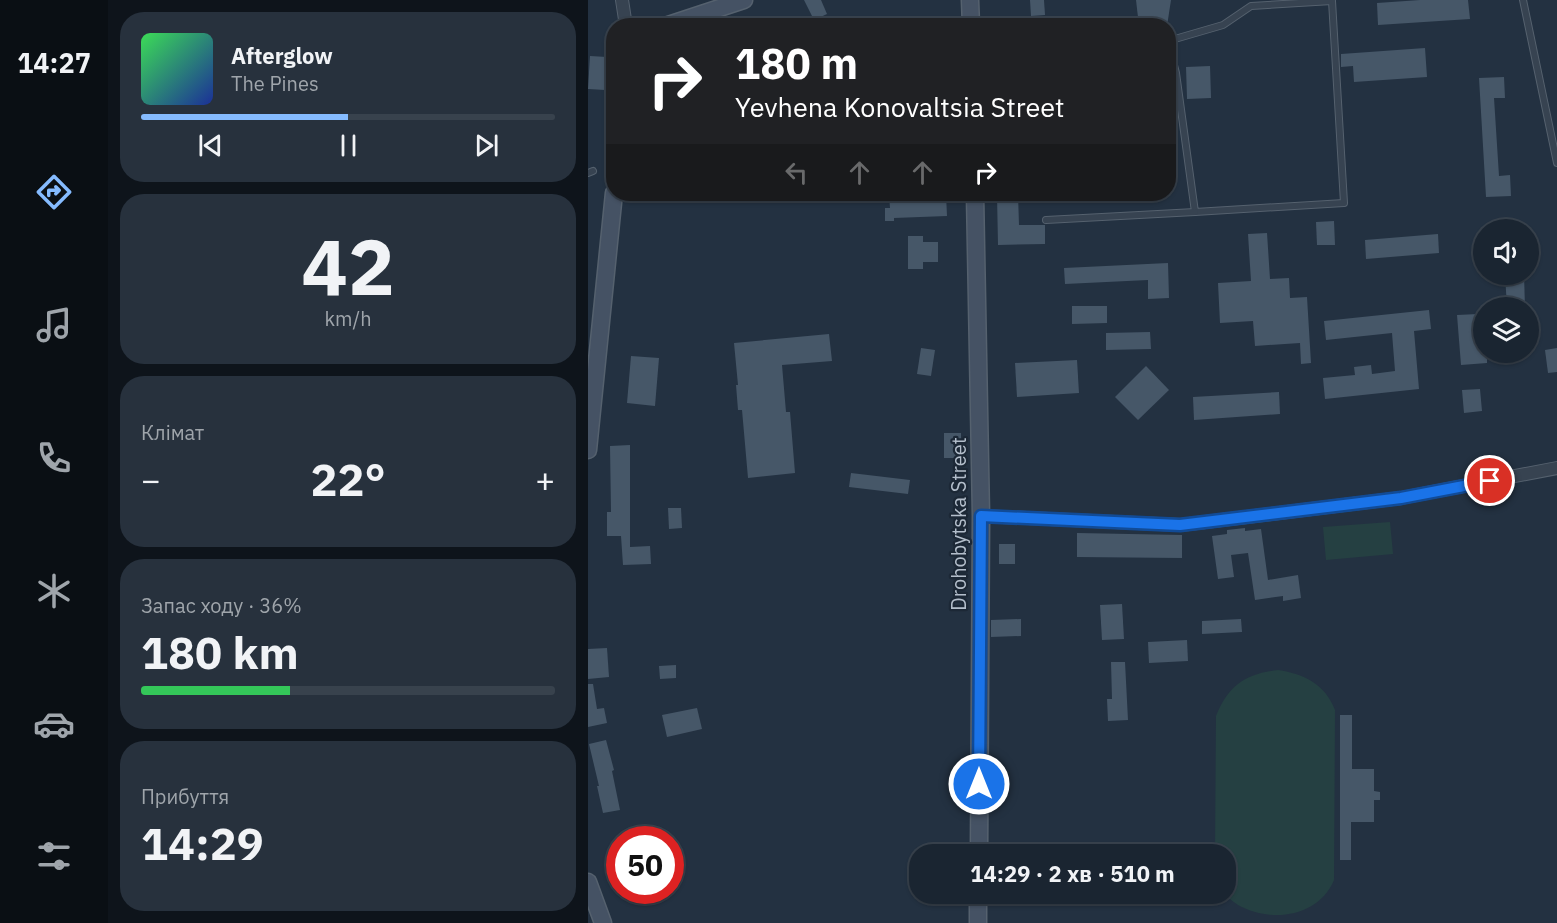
<!DOCTYPE html>
<html lang="uk">
<meta charset="utf-8">
<style>
body{margin:0;font-family:"IBM Plex Sans",sans-serif;background:#27313d;color:#f1f3f6;height:100vh;display:flex;flex-direction:column;font-size:22px;white-space:nowrap}
*{box-sizing:border-box;margin:0}
p{font-size:20px;color:#9fa5ab}
.icon{flex:none;width:33px;height:33px;fill:none;stroke:currentColor;stroke-width:2;stroke-linecap:round;stroke-linejoin:round}
.map{position:relative;flex:1;overflow:hidden}
.drawer{display:flex;flex-direction:column;gap:12px;padding:12px;background:#0e141b;width:480px}
.drawer>*{flex:none}
.top-card{position:absolute;left:18px;top:18px;width:570px;height:183px;border-radius:24px;box-shadow:0 2px 4px #0004,0 0 0 2px #38424d;background:#202124;color:#fff;overflow:hidden}
.controls{position:absolute;left:885px;top:219px;display:grid;gap:12px}
.controls a{display:grid;place-items:center;width:66px;height:66px;border-radius:50%;background:#1a2531;box-shadow:0 2px 4px #0004,0 0 0 2px #38424d;font-size:30px}
.speed{position:absolute;left:18px;top:826px;display:flex;gap:12px;font-size:30px;font-weight:700;text-align:center}
.speed>*{display:grid;place-content:center;width:78px;height:78px;border-radius:50%;background:#1a2531;box-shadow:0 2px 4px #0004,0 0 0 2px #38424d;line-height:1}
.speed .limit{border:9px solid #d22;background:#fff;color:#111}
.pin{position:absolute;display:grid;place-items:center;width:51px;height:51px;color:#fff;margin:-26px;border:3px solid #fff;border-radius:50%;box-shadow:0 2px 6px #0007}
.me{position:absolute;width:66px;margin:-33px;rotate:0deg;stroke-linejoin:round;filter:drop-shadow(0 0 4px #0008)}
.turn{display:flex;align-items:center;gap:21px;height:126px;padding:0 30px;font-size:27px}
.turn .icon{width:78px;height:78px;stroke-width:2.5}
.turn b{display:block;font-size:42px;line-height:51px}
.lanes{display:flex;align-items:center;height:57px;padding:0 30px;background:#0003;justify-content:center;gap:30px;direction:ltr}
.lanes .off{opacity:.35}
.big{font-size:45px;font-weight:800;line-height:1.1}
.drawer .card{flex:1;display:flex;flex-direction:column;justify-content:center;gap:9px;min-width:0;padding:0 21px;border-radius:24px;background:#27313d}
.drawer .dial{align-items:center;gap:0}
.dial b{font-size:78px;line-height:1}
.song{display:flex;align-items:center;gap:18px}
.cover{width:72px;height:72px;border-radius:9px;background:linear-gradient(135deg,hsl(130 70% 55%),hsl(230 70% 35%))}
.played{height:6px;border-radius:3px;background:linear-gradient(90deg,#85bbff 50%,#38424d 50%)}
.keys{display:flex;justify-content:space-around;direction:ltr}
.heat{display:flex;justify-content:space-between;align-items:center;font-size:33px;direction:ltr}
.charge{height:9px;border-radius:4px;background:linear-gradient(90deg,#34c759 36%,#38424d 0)}
.trip{position:absolute;left:321px;top:844px;width:327px;height:60px;border-radius:24px;background:#1a2531;box-shadow:0 2px 4px #0004,0 0 0 2px #38424d;font-weight:800;line-height:60px;text-align:center}
main{display:flex;flex:1;min-height:0}
.tab-bar{display:flex;flex-direction:column;width:108px;justify-content:space-around;align-items:center;background:#0a0f14;color:#9fa5ab}
.tab-bar .icon{width:42px;height:42px}
.tab-bar .current{color:#85bbff}
.tab-bar b{font-size:27px;color:#f1f3f6}
.map>svg:first-child{display:block}
.green{fill:#254042}
.building{fill:#465768}
.lines{fill:none;stroke-linecap:round;stroke-linejoin:round}
.lane-casing{stroke:#55616e;stroke-width:8}
.street-casing{stroke:#55616e;stroke-width:14}
.secondary-casing{stroke:#55616e;stroke-width:19}
.lane{stroke:#374351;stroke-width:6}
.street{stroke:#374351;stroke-width:12}
.secondary{stroke:#455264;stroke-width:16}
.route-casing{stroke:#114b97;stroke-width:15}
.route{stroke:#1a73e8;stroke-width:10}
.labels{text-anchor:middle;stroke-width:4.5;stroke-linejoin:round;paint-order:stroke}
.street-label{font-size:20px;fill:#b3becb;stroke:#1c2836}
</style>
<main>
<nav class="tab-bar">
<b>14:27</b>
<svg class="icon current" aria-label="directions" viewBox="0 0 24 24"><path d="M12 3l9 9-9 9-9-9zM9 14v-3h6M13 9l2 2-2 2"/></svg>
<svg class="icon" aria-label="music" viewBox="0 0 24 24"><path d="M9 18V5l10-2v13"/><circle cx="6" cy="18" r="3"/><circle cx="16" cy="16" r="3"/></svg>
<svg class="icon" aria-label="phone" viewBox="0 0 24 24"><path d="M5 4h4l2 5-3 2q2 4 5 5l2-3 5 2v4C11 20 4 13 5 4z"/></svg>
<svg class="icon" aria-label="climate" viewBox="0 0 24 24"><path d="M12 3v18M4 7l16 10M4 17L20 7"/></svg>
<svg class="icon" aria-label="car" viewBox="0 0 24 24"><path d="M5 17H2v-5l4-1 3-4h7l3 4 3 1v5h-3M9 17h6M6 11h13"/><circle cx="7" cy="17" r="2"/><circle cx="17" cy="17" r="2"/></svg>
<svg class="icon" aria-label="filters" viewBox="0 0 24 24"><path d="M4 7h16M4 17h16"/><circle cx="9" cy="7" r="2"/><circle cx="15" cy="17" r="2"/></svg>
</nav>
<section class="drawer">
<div class="card">
<div class="song"><i class="cover"></i><div><b>Afterglow</b><p>The Pines</p></div></div>
<div class="played"></div>
<div class="keys"><svg class="icon" aria-label="previous" viewBox="0 0 24 24"><path d="M18 5L8 12l10 7zM5 5v14"/></svg><svg class="icon" aria-label="pause" viewBox="0 0 24 24"><path d="M8 5v14M16 5v14"/></svg><svg class="icon" aria-label="next" viewBox="0 0 24 24"><path d="M6 5l10 7-10 7zM19 5v14"/></svg></div>
</div>
<div class="card dial"><b>42</b><p>km/h</p></div>
<div class="card"><p>Клімат</p>
<div class="heat"><a>−</a><b class="big">22°</b><a>+</a></div>
</div>
<div class="card"><p>Запас ходу · 36%</p><b class="big">180 km</b><div class="charge"></div></div>
<div class="card"><p>Прибуття</p><b class="big">14:29</b></div>
</section>
<div class="map">
<svg width="969" height="923" viewBox="0 0 969 923">
<rect width="100%" height="100%" fill="#233141"/>
<g class="green">
<path d="M 802,522 L 805,554 L 738,560 L 735,527 Z"/>
<path d="M 690,670 C 716,674 737,684 747,710 L 746,880 C 730,918 682,923 650,905 C 646,902 639,898 638,892 C 634,882 638,866 638,855 L 627,855 L 628,716 C 641,685 657,674 690,670 Z"/>
</g>
<g class="building">
<path d="M 216,0 L 233,0 L 239,14 L 226,20 Z"/>
<path d="M 442,0 L 456,0 L 457,15 L 443,16 Z"/>
<path d="M 548,0 L 583,0 L 579,26 L 551,26 Z"/>
<path d="M 832,0 L 880,0 L 882,19 L 790,25 L 789,3 Z"/>
<path d="M 837,48 L 839,77 L 766,82 L 765,66 L 753,67 L 753,54 Z"/>
<path d="M 2,56 L 19,57 L 17,90 L 0,89 Z"/>
<path d="M 622,66 L 623,98 L 599,99 L 598,67 Z"/>
<path d="M 916,77 L 917,98 L 906,98 L 911,176 L 922,175 L 923,196 L 898,197 L 891,78 Z"/>
<path d="M 301,194 L 358,194 L 359,216 L 306,218 L 306,221 L 297,221 L 297,208 L 302,208 Z"/>
<path d="M 413,194 L 430,194 L 431,225 L 457,225 L 457,244 L 410,245 L 409,195 Z"/>
<path d="M 746,221 L 747,245 L 729,245 L 728,222 Z"/>
<path d="M 679,233 L 682,279 L 701,278 L 702,298 L 719,297 L 723,363 L 713,364 L 712,343 L 667,346 L 665,321 L 632,323 L 630,283 L 663,281 L 660,234 Z"/>
<path d="M 850,234 L 851,253 L 778,259 L 777,240 Z"/>
<path d="M 320,236 L 335,236 L 335,242 L 350,242 L 350,262 L 335,262 L 335,269 L 320,269 Z"/>
<path d="M 580,263 L 581,298 L 560,299 L 560,280 L 477,284 L 476,268 Z"/>
<path d="M 917,274 L 936,274 L 937,308 L 919,308 Z"/>
<path d="M 484,306 L 519,306 L 519,323 L 484,324 Z"/>
<path d="M 841,310 L 843,329 L 826,331 L 831,389 L 737,399 L 735,378 L 767,375 L 766,367 L 783,365 L 784,374 L 807,371 L 804,333 L 738,340 L 736,321 Z"/>
<path d="M 890,314 L 892,335 L 896,334 L 896,352 L 899,352 L 899,363 L 873,365 L 869,315 Z"/>
<path d="M 562,332 L 563,349 L 518,350 L 518,333 Z"/>
<path d="M 241,334 L 244,361 L 194,365 L 198,412 L 202,412 L 207,473 L 160,478 L 154,410 L 150,410 L 148,385 L 150,385 L 146,343 Z"/>
<path d="M 333,348 L 347,350 L 343,376 L 329,374 Z"/>
<path d="M 969,348 L 969,372 L 960,373 L 957,350 Z"/>
<path d="M 43,356 L 71,358 L 67,406 L 39,403 Z"/>
<path d="M 489,360 L 491,393 L 429,397 L 427,363 Z"/>
<path d="M 558,366 L 581,390 L 550,420 L 527,397 Z"/>
<path d="M 892,389 L 894,411 L 876,413 L 874,390 Z"/>
<path d="M 691,392 L 692,414 L 606,420 L 605,397 Z"/>
<rect x="356" y="433" width="17" height="25"/>
<path d="M 42,445 L 42,547 L 62,546 L 63,564 L 35,565 L 33,536 L 19,536 L 19,512 L 23,512 L 22,446 Z"/>
<path d="M 263,473 L 322,480 L 320,494 L 261,487 Z"/>
<path d="M 80,508 L 93,508 L 94,528 L 81,529 Z"/>
<path d="M 657,528 L 657,531 L 673,529 L 680,580 L 710,575 L 713,598 L 695,601 L 695,596 L 667,600 L 660,553 L 643,555 L 646,577 L 630,579 L 624,536 L 639,534 L 639,530 Z"/>
<path d="M 489,533 L 594,535 L 594,558 L 489,557 Z"/>
<rect x="411" y="544" width="16" height="20"/>
<path d="M 534,604 L 536,639 L 514,640 L 512,605 Z"/>
<path d="M 433,619 L 433,636 L 403,637 L 403,620 Z"/>
<path d="M 653,619 L 654,632 L 614,634 L 614,621 Z"/>
<path d="M 599,640 L 600,661 L 561,663 L 560,642 Z"/>
<path d="M 19,648 L 21,677 L 0,679 L 0,649 Z"/>
<path d="M 523,662 L 537,662 L 540,720 L 520,721 L 519,699 L 524,699 Z"/>
<path d="M 88,665 L 88,678 L 72,679 L 71,666 Z"/>
<path d="M 0,684 L 5,684 L 9,709 L 16,708 L 19,723 L 0,727 Z"/>
<path d="M 109,708 L 114,729 L 79,737 L 74,715 Z"/>
<path d="M 752,715 L 764,715 L 764,769 L 786,769 L 786,791 L 792,792 L 792,800 L 786,800 L 786,822 L 763,822 L 763,860 L 752,860 Z"/>
<path d="M 18,740 L 26,770 L 24,771 L 32,810 L 15,813 L 9,786 L 11,786 L 1,744 Z"/>
</g>
<g class="lines">
<g class="lane-casing">
<g id="lane">
<path d="M 935,0 L 969,163"/>
<path d="M 580,41 L 635,25 L 663,6 L 744,1 L 756,203 L 607,212 L 588,73 L 580,42"/>
<path d="M 0,173 L 5,171"/>
<path d="M 458,220 L 607,212"/>
</g>
</g>
<g class="street-casing">
<g id="street">
<path d="M 34,0 L 38,26"/>
<path d="M 393,516 L 593,525 L 813,498 L 969,468"/>
</g>
</g>
<g class="secondary-casing">
<g id="secondary">
<path d="M 382,0 L 383,26"/>
<path d="M 77,26 L 156,0"/>
<path d="M 387,194 L 393,516 L 391,855"/>
<path d="M 0,450 L 26,193"/>
<path d="M 0,882 L 15,923"/>
<path d="M 390,923 L 390,894"/>
</g>
</g>
<use href="#lane" class="lane"/>
<use href="#street" class="street"/>
<use href="#secondary" class="secondary"/>
</g>
<g class="lines">
<g class="route-casing">
<path id="route" d="M 391,784 L 393,516 L 592,525 L 813,498 L 902,481"/>
</g>
<use href="#route" class="route"/>
</g>
<g class="labels">
<g class="street-label">
<text transform="translate(371 524) rotate(-90)" y="7">Drohobytska Street</text>
</g>
</g>
</svg>
<div class="controls">
<a><svg class="icon" aria-label="sound" viewBox="0 0 24 24"><path d="M4 9h4l5-4v14l-5-4H4zM17 9q2 3 0 6"/></svg></a>
<a><svg class="icon" aria-label="layers" viewBox="0 0 24 24"><path d="M12 4l9 5-9 5-9-5zM3 14l9 5 9-5"/></svg></a>
</div>
<div class="speed"><div class="limit">50</div></div>
<div class="pin" style="left:902px;top:481px;background:#d93025"><svg class="icon" aria-label="arrive" viewBox="0 0 24 24"><path d="M6 21V4h12l-3 4 3 4H6"/></svg></div>
<svg class="me" style="left:391px;top:784px" viewBox="-20 -20 40 40"><circle r="17" fill="#1a73e8" stroke="#fff" stroke-width="3"/><path d="M0-11L8 9 0 5-8 9z" fill="#fff"/></svg>
<div class="trip">14:29 · 2 хв · 510 m</div>
<div class="top-card">
<div class="turn"><svg class="icon" aria-label="right" viewBox="0 0 24 24"><path d="M7 20v-9h11M14 6l5 5-5 5"/></svg><div><b>180 m</b>Yevhena Konovaltsia Street</div></div>
<div class="lanes"><svg class="icon off" aria-label="left" viewBox="0 0 24 24"><path d="M17 20v-9H6M10 6l-5 5 5 5"/></svg><svg class="icon off" aria-label="ahead" viewBox="0 0 24 24"><path d="M12 20V5M6 11l6-6 6 6"/></svg><svg class="icon off" aria-label="ahead" viewBox="0 0 24 24"><path d="M12 20V5M6 11l6-6 6 6"/></svg><svg class="icon" aria-label="right" viewBox="0 0 24 24"><path d="M7 20v-9h11M14 6l5 5-5 5"/></svg></div>
</div>
</div>
</main>
